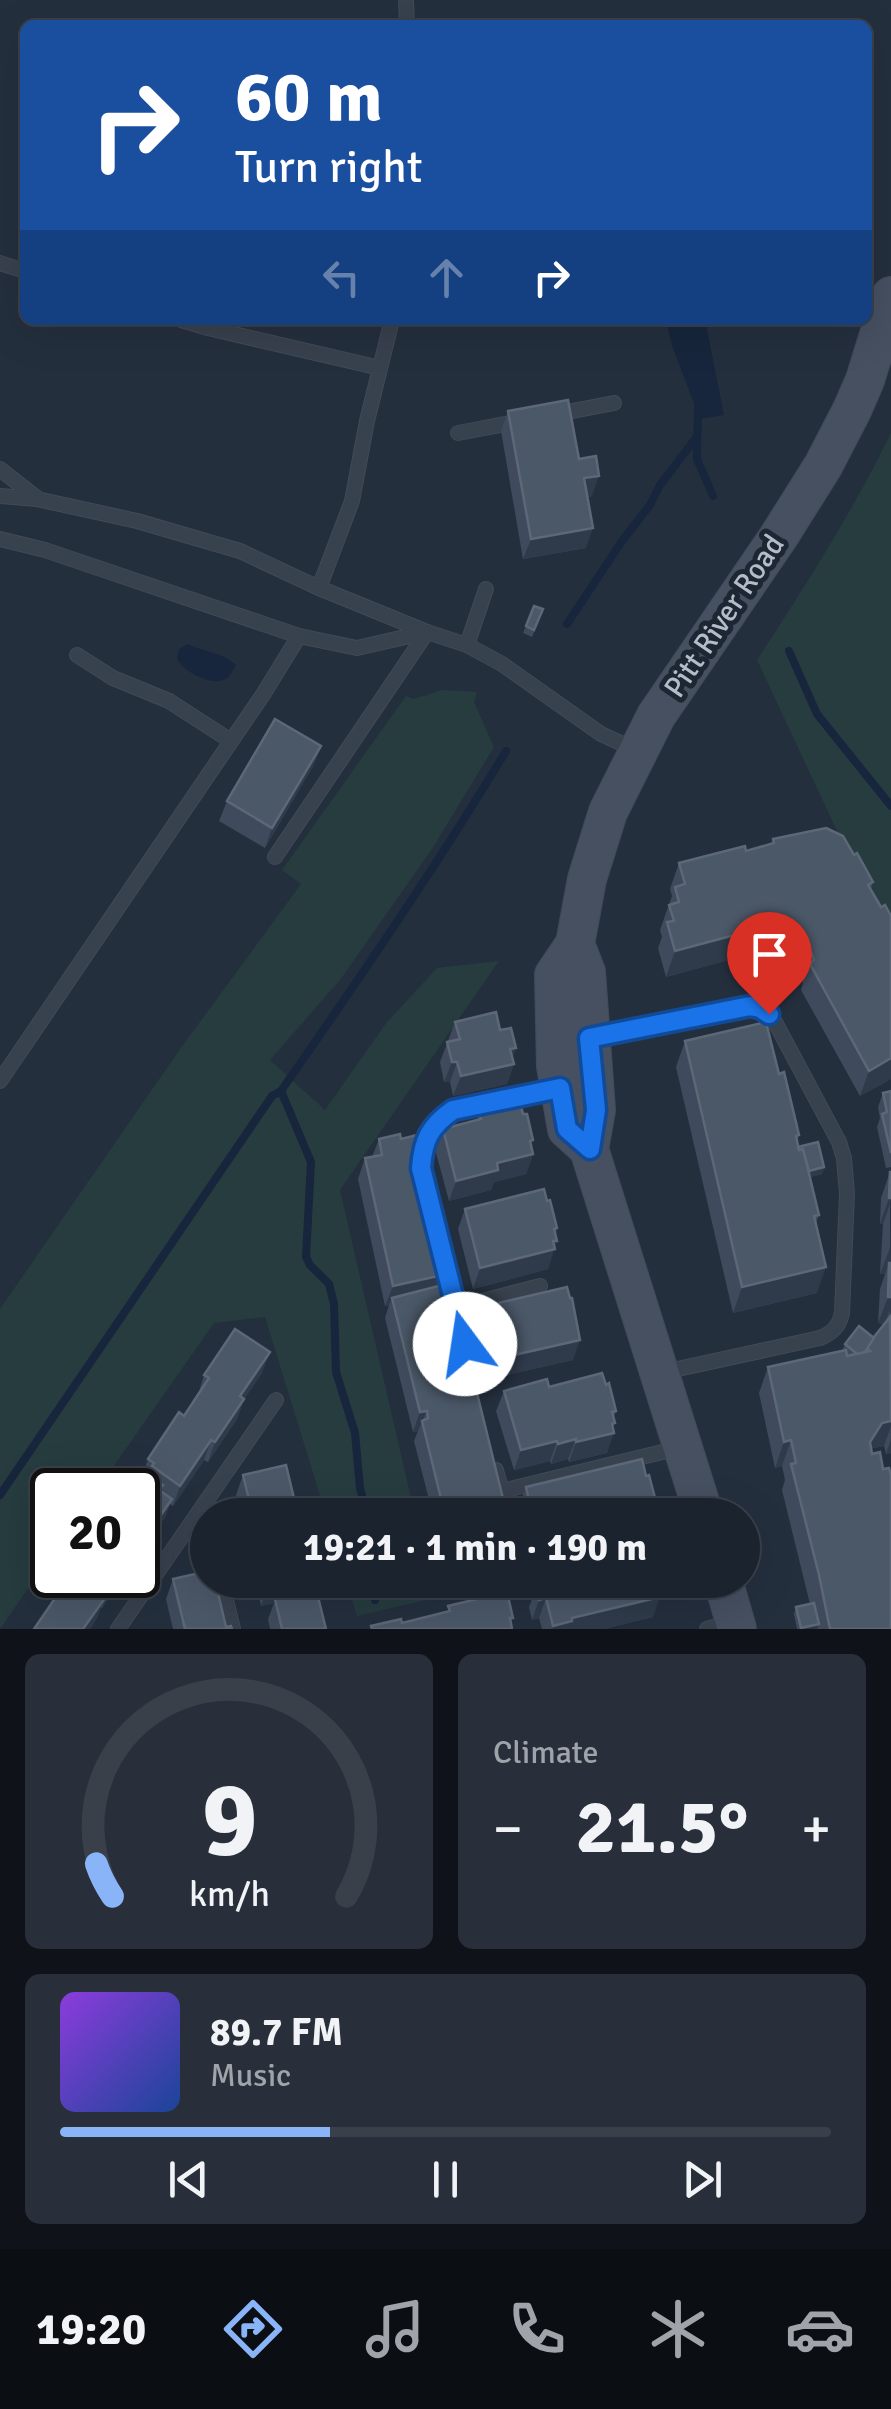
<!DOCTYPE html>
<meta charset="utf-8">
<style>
body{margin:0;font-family:Signika,sans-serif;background:#282f3a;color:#f1f3f6;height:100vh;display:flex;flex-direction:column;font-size:38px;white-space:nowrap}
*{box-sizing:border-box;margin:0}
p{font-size:32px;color:#a0a4aa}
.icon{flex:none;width:55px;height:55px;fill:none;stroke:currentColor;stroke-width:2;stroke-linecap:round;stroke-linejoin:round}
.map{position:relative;height:1629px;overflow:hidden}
.details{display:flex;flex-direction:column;gap:25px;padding:25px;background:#0f1319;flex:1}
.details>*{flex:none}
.guide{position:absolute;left:20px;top:20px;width:852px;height:305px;border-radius:15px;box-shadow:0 10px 40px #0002,0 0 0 2px #39404a;background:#1a4fa0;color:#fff;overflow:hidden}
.speed{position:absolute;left:30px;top:1468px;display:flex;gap:20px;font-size:50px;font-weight:700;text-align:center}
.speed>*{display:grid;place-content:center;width:130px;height:130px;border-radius:50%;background:#1b232e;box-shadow:0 10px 40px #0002,0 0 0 2px #39404a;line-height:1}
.speed .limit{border:5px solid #111;border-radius:15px;background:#fff;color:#111}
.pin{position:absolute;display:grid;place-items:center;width:85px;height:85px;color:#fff;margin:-102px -42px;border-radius:50% 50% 50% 0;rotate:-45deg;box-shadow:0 0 10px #0007}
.pin .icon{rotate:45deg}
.me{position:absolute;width:110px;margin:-55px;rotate:346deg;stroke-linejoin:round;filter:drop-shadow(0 0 8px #0008)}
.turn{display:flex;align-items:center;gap:35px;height:210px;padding:0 50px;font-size:45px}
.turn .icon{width:130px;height:130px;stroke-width:2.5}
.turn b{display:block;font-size:70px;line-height:85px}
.lanes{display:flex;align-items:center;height:95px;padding:0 50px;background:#0003;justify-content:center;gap:50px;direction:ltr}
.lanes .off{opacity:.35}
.big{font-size:75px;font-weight:700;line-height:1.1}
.details .card{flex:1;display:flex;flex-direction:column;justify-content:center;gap:15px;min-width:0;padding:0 35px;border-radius:15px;background:#282f3a}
.details .dial{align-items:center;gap:0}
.dial svg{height:260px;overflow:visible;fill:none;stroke:#39404a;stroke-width:7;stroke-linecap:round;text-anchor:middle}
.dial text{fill:#f1f3f6;stroke:none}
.song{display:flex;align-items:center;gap:30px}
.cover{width:120px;height:120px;border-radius:15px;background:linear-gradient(135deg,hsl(270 70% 55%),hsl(220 70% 35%))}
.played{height:10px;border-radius:5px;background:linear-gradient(90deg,#8ab4f8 35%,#39404a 35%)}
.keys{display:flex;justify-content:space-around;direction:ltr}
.heat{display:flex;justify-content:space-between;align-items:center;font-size:55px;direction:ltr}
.details .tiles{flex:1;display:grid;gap:25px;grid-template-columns:1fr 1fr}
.card:last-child{grid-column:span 2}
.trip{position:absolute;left:190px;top:1498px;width:570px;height:100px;border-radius:50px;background:#1b232e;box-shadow:0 10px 40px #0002,0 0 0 2px #39404a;font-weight:700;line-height:100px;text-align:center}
.tab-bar{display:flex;height:160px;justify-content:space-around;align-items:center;background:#0b0e12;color:#a0a4aa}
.tab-bar .icon{width:70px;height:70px}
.tab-bar .active{color:#8ab4f8}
.tab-bar b{font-size:45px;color:#f1f3f6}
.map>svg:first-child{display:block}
.green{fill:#263c3f}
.water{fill:#17263c}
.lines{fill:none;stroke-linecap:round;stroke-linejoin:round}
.stream{stroke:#17263c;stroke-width:8}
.lane-casing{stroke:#414a57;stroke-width:16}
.secondary-casing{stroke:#414a57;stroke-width:40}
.lane{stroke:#38414e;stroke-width:14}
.secondary{stroke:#465061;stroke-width:38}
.wall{fill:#3f4b5c}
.shaded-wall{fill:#2f3b4b}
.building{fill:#4b5868;stroke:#5c6777;stroke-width:2.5}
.route-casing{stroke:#114b97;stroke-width:25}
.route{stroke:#1a73e8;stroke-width:18}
.labels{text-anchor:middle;stroke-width:10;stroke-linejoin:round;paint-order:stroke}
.street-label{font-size:30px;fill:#b4bcc9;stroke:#1d2633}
</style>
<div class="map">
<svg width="891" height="1629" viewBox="0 0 891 1629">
<rect width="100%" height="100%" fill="#242f3e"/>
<g class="green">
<path d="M 891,433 L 891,929 L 838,833 L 757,660 C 805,586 852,513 891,433 Z"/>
<path d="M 443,690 L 477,692 L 474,702 L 494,747 L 432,849 L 340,980 L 270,1060 L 325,1110 L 387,1022 L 437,968 L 499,961 L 340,1190 L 415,1515 L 326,1515 L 265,1317 L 214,1323 L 97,1490 L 52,1490 L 52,1554 L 0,1629 L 0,1309 L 178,1052 L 301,884 L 282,870 L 406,696 L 413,699 Z"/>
<path d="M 346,1580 L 431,1580 L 435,1598 L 357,1616 Z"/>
</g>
<g class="water">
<path d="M 666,320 L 705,320 L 724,415 L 700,419 L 672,346 Z"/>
<path d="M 188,644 C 203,652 225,653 236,665 C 233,670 231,675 227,678 C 213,688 184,672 177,659 L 179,649 Z"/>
</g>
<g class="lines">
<g class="stream">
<path d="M 698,403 L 697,459 L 713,496"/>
<path d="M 567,624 L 622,541 L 650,505 L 660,485 L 696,438"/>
<path d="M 789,651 L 817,714 L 891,806"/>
<path d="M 0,1495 L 272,1096 L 281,1091"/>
<path d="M 367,1515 L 360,1488 L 355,1433 L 336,1372 L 334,1304 L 329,1284 L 310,1265 L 306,1257 L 311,1162 L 281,1091 C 359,979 436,867 506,751"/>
<path d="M 375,1600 L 375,1580"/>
</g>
<g class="lane-casing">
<g id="lane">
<path d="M 406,0 L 407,25"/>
<path d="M 0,263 L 25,271"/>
<path d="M 181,320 L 208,328 L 380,368"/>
<path d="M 552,415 L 614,403"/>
<path d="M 458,433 L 521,421"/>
<path d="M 0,469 L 37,498"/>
<path d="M 0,496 L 37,499 L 137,521 L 240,551 L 319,588 L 427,632 L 467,645 L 502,664 L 601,734 L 638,751"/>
<path d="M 0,539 L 45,550 L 299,636 L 357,648 L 427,632"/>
<path d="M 319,588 L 352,501 L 367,421 L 392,320"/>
<path d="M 467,645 L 486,589"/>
<path d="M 77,655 L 113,678 L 169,701 L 231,741"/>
<path d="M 275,857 L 427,632"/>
<path d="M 594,1037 L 738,1008 L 750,1006 L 760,1008 L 775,1022 L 839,1142 L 844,1158 L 847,1194 L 842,1313 C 839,1327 832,1333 820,1338 L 664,1372"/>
<path d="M 0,1081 L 264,693 L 299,636"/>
<path d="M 422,1173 C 419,1146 431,1125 453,1110 L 559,1088"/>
<path d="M 442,1252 L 453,1299"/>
<path d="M 456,1308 L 540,1286"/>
<path d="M 496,1470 L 508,1515"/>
<path d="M 502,1491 L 683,1447"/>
<path d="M 221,1580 L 233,1629"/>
<path d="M 118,1629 L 276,1400"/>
<path d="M 707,1629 L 734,1621"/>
</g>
</g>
<g class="secondary-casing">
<g id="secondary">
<path d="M 575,944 L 586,972 L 596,1110 L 589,1149 L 704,1515"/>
<path d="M 589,1149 L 567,1129 L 556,1066 L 554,975 L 575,944 L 587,879 L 608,812 L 656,716 L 779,536 L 823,466 L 852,410 L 865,380 L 891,296"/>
<path d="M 723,1580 L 737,1629"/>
</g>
</g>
<use href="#lane" class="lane"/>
<use href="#secondary" class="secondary"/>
</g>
<g class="wall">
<path d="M 508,411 L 579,459 L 592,496 L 588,497 L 586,548 L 523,559 L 501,431 Z"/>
<path d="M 534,606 L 543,609 L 532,637 L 523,633 Z"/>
<path d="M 321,746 L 313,766 L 265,848 L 219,821 L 227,801 Z"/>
<path d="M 773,839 L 854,855 L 873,882 L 871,889 L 891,1079 L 860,1096 L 801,990 L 803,983 L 796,965 L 794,971 L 788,968 L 777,992 L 755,983 L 765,958 L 760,956 L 762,951 L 666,977 L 658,948 L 662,937 L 660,930 L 672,896 L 670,889 L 679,863 L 746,851 L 771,844 Z"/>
<path d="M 455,1022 L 500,1030 L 516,1048 L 512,1057 L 514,1064 L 507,1084 L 453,1096 L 450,1082 L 444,1082 L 440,1062 Z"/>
<path d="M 685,1041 L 779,1074 L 799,1135 L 797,1141 L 798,1147 L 824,1167 L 822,1174 L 810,1177 L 819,1215 L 816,1223 L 817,1293 L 733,1313 L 676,1067 Z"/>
<path d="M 891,1091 L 891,1167 L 886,1168 L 877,1127 L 880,1118 L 878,1107 L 883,1093 Z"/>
<path d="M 479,1113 L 523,1114 L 533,1140 L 531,1146 L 533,1154 L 526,1174 L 494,1182 L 491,1190 L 449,1201 L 435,1149 L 443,1129 L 477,1120 Z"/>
<path d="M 379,1139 L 443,1285 L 507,1515 L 433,1515 L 414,1441 L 418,1431 L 413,1432 L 385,1318 L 389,1305 L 385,1306 L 358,1179 L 365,1158 L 372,1157 Z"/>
<path d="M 890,1172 L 891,1453 L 886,1454 L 884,1446 L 873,1448 L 871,1450 L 891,1629 L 797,1629 L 794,1614 L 796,1607 L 810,1604 L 782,1490 L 785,1480 L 782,1466 L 775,1468 L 759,1393 L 768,1367 L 842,1351 L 845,1344 L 874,1338 L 885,1324 L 878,1323 L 880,1289 L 885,1274 L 880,1274 L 883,1224 L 880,1224 L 881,1198 Z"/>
<path d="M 547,1201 L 557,1228 L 554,1247 L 548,1269 L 473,1289 L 458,1229 L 465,1209 Z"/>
<path d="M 490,1305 L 579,1326 L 573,1360 L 494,1378 L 490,1364 L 488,1364 L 481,1338 L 484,1331 L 483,1325 Z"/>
<path d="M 262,1373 L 244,1399 L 237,1419 L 208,1462 L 204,1460 L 173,1506 L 170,1504 L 164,1519 L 144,1471 L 148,1459 L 184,1416 L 198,1395 L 204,1375 Z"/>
<path d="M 606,1385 L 616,1411 L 614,1417 L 613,1429 L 607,1453 L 569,1462 L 568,1459 L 551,1464 L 550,1461 L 514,1470 L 496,1411 L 504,1391 Z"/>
<path d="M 243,1475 L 298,1515 L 241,1515 L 236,1495 Z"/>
<path d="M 646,1476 L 655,1498 L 653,1504 L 654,1515 L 520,1515 L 518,1508 L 526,1487 Z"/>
<path d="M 71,1575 L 125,1575 L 102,1608 L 101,1608 L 97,1618 L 90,1629 L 34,1629 Z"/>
<path d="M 173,1579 L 226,1627 L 232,1629 L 173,1629 L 166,1599 Z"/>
<path d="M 259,1580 L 310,1580 L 306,1591 L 326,1629 L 270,1629 L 268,1619 L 274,1603 L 261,1606 L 257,1587 Z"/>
<path d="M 661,1582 L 653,1617 L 604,1629 L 542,1629 L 539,1618 L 532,1620 L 529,1607 L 537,1587 Z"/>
</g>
<g class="shaded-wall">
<path d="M 599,476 L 592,496 L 577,498 L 584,478 Z"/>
<path d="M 593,528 L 586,548 L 523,559 L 531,539 Z"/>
<path d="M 321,746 L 313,766 L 265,848 L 272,828 Z"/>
<path d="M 772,925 L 762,951 L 666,977 L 675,951 Z"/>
<path d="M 516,1048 L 510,1065 L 514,1064 L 507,1084 L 453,1096 L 461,1076 L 510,1049 Z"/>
<path d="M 891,1058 L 891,1079 L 860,1096 L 869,1071 Z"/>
<path d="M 452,1062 L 457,1062 L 450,1082 L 444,1082 Z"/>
<path d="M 533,1140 L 528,1156 L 533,1154 L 526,1174 L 494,1182 L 491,1190 L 449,1201 L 456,1181 L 497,1163 Z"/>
<path d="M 824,1167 L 822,1174 L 795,1181 L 798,1174 Z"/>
<path d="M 889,1198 L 891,1198 L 891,1201 L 883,1224 L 880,1224 Z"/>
<path d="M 557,1241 L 548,1269 L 473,1289 L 480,1268 Z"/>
<path d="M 890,1248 L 891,1258 L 885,1274 L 880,1274 Z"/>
<path d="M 826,1267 L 817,1293 L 733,1313 L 742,1287 Z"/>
<path d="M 447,1274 L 440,1294 L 392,1298 L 389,1305 L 385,1306 L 393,1286 Z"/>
<path d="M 888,1297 L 891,1297 L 891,1307 L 885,1323 L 878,1323 Z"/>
<path d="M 579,1326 L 573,1341 L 580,1340 L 573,1360 L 494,1378 L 501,1358 Z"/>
<path d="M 495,1344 L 498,1344 L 490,1364 L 488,1364 Z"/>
<path d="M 270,1352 L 262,1373 L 233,1416 L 240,1396 Z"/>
<path d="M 244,1399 L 237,1419 L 208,1462 L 215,1442 Z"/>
<path d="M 427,1411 L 418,1431 L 413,1432 L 420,1412 Z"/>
<path d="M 891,1421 L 891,1426 L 884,1446 L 873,1448 L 860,1468 L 870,1442 L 882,1423 Z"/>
<path d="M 615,1423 L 612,1433 L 614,1433 L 607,1453 L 569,1462 L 576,1442 Z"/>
<path d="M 576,1439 L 568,1459 L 551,1464 L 558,1444 Z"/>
<path d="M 891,1439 L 891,1453 L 886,1454 Z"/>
<path d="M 211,1440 L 204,1460 L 173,1506 L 180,1486 Z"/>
<path d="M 791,1440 L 782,1466 L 775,1468 L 784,1442 Z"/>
<path d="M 557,1441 L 550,1461 L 514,1470 L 521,1450 Z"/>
<path d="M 172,1499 L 164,1519 L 138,1558 L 138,1548 Z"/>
<path d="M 119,1575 L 125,1575 L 102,1608 L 109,1588 Z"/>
<path d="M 293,1580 L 310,1580 L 305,1596 L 275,1599 L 274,1603 L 261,1606 L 268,1586 Z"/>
<path d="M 661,1582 L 655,1598 L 660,1597 L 653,1617 L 604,1629 L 552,1629 L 553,1626 Z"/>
<path d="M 105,1598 L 97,1618 L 90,1629 L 83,1629 Z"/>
<path d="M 546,1598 L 539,1618 L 532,1620 L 539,1600 Z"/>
<path d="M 819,1624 L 817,1629 L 801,1629 L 801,1628 Z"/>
</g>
<g class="building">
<path d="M 568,400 L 579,459 L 596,456 L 599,476 L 584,478 L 593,528 L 531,539 L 508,411 Z"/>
<path d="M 534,606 L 543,609 L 534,630 L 526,626 Z"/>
<path d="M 275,719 L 321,746 L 272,828 L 227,801 Z"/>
<path d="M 826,828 L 843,836 L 854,855 L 857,853 L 873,882 L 868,885 L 881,907 L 885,905 L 891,916 L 891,1058 L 869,1071 L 810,964 L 814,960 L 806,939 L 804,945 L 770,931 L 772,925 L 675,951 L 667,922 L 674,921 L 669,905 L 679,902 L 675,887 L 685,884 L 679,863 L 745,846 L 746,851 L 774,843 L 773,839 Z"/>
<path d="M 768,952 L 790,961 L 780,985 L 758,975 Z"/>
<path d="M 496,1012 L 500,1030 L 511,1028 L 516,1048 L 510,1049 L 514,1064 L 461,1076 L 457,1062 L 452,1062 L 447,1042 L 460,1039 L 455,1022 Z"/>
<path d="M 766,1022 L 779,1074 L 784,1072 L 799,1135 L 796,1136 L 799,1150 L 803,1149 L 819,1215 L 814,1216 L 826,1267 L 742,1287 L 685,1041 Z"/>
<path d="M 891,1091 L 891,1153 L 882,1114 L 887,1112 L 883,1093 Z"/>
<path d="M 520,1102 L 523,1114 L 527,1114 L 533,1140 L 530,1141 L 533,1154 L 497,1163 L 498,1170 L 456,1181 L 443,1129 L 481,1119 L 479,1113 Z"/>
<path d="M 400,1134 L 401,1139 L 417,1135 L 447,1274 L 393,1286 L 365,1158 L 382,1155 L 379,1139 Z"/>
<path d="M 818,1142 L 824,1167 L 809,1171 L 803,1149 L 799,1150 L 798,1147 Z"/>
<path d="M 890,1172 L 891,1172 L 891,1198 L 889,1198 Z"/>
<path d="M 544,1189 L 547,1201 L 550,1200 L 557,1228 L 554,1229 L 557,1241 L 553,1241 L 555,1249 L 480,1268 L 465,1209 Z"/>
<path d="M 889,1263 L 891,1263 L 891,1297 L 888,1297 Z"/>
<path d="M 450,1283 L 507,1515 L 445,1515 L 422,1421 L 428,1418 L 427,1411 L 420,1412 L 392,1298 Z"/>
<path d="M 567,1287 L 570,1298 L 572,1298 L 580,1340 L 501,1358 L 498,1344 L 495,1344 L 489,1318 L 493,1317 L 490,1305 Z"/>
<path d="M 890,1317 L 891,1421 L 882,1423 L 870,1442 L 872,1454 L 880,1452 L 883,1469 L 889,1468 L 891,1475 L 891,1629 L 830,1629 L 819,1575 L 791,1464 L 796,1463 L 791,1440 L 784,1442 L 768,1367 L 846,1350 L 847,1356 L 870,1351 L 866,1347 Z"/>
<path d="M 859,1326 L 874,1338 L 865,1352 L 857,1354 L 845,1344 Z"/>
<path d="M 235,1329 L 270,1352 L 240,1396 L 244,1399 L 215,1442 L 211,1440 L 180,1486 L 152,1466 L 154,1463 L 148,1459 L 179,1412 L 184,1416 L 209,1378 L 204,1375 Z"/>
<path d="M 602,1373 L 606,1385 L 609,1383 L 616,1411 L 612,1412 L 615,1423 L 612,1424 L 614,1433 L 576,1442 L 576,1439 L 558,1444 L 557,1441 L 521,1450 L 504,1391 L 547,1379 L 549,1387 Z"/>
<path d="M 642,1459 L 646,1476 L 649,1475 L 655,1498 L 651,1499 L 655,1513 L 652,1515 L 532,1515 L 526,1487 Z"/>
<path d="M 286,1465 L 298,1515 L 256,1515 L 255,1512 L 252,1512 L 243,1475 Z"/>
<path d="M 142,1470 L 163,1485 L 159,1490 L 172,1499 L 138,1548 L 138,1490 L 128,1490 Z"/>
<path d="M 208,1571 L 208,1580 L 215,1580 L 226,1627 L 231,1626 L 232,1629 L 185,1629 L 173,1579 Z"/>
<path d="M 71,1575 L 105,1598 L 83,1629 L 34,1629 Z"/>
<path d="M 90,1575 L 119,1575 L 109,1588 Z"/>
<path d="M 267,1580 L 293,1580 L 268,1586 Z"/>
<path d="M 566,1580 L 660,1580 L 661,1582 L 657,1583 L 660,1597 L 572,1618 L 572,1621 L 553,1626 L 546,1598 L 539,1600 L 537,1587 Z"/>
<path d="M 316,1589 L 326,1629 L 282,1629 L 275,1599 Z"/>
<path d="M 507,1592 L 513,1618 L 510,1618 L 512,1629 L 372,1629 L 371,1626 L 401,1619 L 402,1623 L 450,1611 L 448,1606 Z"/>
<path d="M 814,1603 L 819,1624 L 801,1628 L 796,1607 Z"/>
</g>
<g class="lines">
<g class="route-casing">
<path id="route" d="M 465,1344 L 421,1168 C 423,1140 430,1126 453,1110 L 560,1088 L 567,1129 L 590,1149 L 596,1110 L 589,1038 L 750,1006 L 760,1008 L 769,1014"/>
</g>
<use href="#route" class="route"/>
</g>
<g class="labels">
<g class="street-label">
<text transform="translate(724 616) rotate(-56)" y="10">Pitt River Road</text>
</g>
</g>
</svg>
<div class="speed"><div class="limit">20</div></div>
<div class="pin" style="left:769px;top:1014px;background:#d93025"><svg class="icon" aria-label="arrive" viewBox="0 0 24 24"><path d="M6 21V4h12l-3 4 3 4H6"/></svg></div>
<svg class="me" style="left:465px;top:1344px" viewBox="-20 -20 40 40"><circle r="19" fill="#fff"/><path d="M0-13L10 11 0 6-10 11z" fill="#1a73e8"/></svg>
<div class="trip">19:21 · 1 min · 190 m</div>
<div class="guide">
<div class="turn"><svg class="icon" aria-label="right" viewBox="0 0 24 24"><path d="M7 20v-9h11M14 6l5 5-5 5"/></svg><div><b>60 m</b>Turn right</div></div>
<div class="lanes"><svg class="icon off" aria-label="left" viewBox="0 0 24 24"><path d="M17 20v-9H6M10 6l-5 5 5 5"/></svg><svg class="icon off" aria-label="ahead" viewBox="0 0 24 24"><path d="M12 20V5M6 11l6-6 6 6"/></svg><svg class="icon" aria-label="right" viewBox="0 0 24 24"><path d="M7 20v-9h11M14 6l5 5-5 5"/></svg></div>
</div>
</div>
<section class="details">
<div class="tiles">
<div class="card dial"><svg viewBox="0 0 100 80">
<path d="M14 69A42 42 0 1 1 86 69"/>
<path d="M14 69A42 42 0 0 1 9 59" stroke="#8ab4f8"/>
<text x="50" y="56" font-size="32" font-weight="700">9</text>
<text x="50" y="72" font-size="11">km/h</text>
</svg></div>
<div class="card"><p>Climate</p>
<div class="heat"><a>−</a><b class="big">21.5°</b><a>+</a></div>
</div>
<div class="card">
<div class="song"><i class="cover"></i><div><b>89.7 FM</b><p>Music</p></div></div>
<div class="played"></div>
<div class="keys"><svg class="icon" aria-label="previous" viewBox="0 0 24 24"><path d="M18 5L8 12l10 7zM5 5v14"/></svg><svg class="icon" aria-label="pause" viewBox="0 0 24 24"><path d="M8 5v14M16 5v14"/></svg><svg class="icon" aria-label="next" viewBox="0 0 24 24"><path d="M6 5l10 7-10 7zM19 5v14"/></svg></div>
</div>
</div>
</section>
<nav class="tab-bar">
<b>19:20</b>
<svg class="icon active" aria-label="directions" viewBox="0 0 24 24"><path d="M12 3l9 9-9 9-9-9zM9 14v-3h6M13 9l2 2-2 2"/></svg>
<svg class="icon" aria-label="music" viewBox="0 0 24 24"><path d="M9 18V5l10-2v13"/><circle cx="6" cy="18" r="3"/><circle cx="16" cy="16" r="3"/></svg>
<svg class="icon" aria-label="phone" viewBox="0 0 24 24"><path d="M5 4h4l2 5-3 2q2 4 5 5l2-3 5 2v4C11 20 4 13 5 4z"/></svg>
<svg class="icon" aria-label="climate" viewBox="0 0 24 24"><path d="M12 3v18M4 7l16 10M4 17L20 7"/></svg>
<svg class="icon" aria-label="car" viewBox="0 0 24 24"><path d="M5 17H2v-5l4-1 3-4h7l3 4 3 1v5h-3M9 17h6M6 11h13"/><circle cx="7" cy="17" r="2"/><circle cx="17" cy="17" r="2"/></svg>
</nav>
